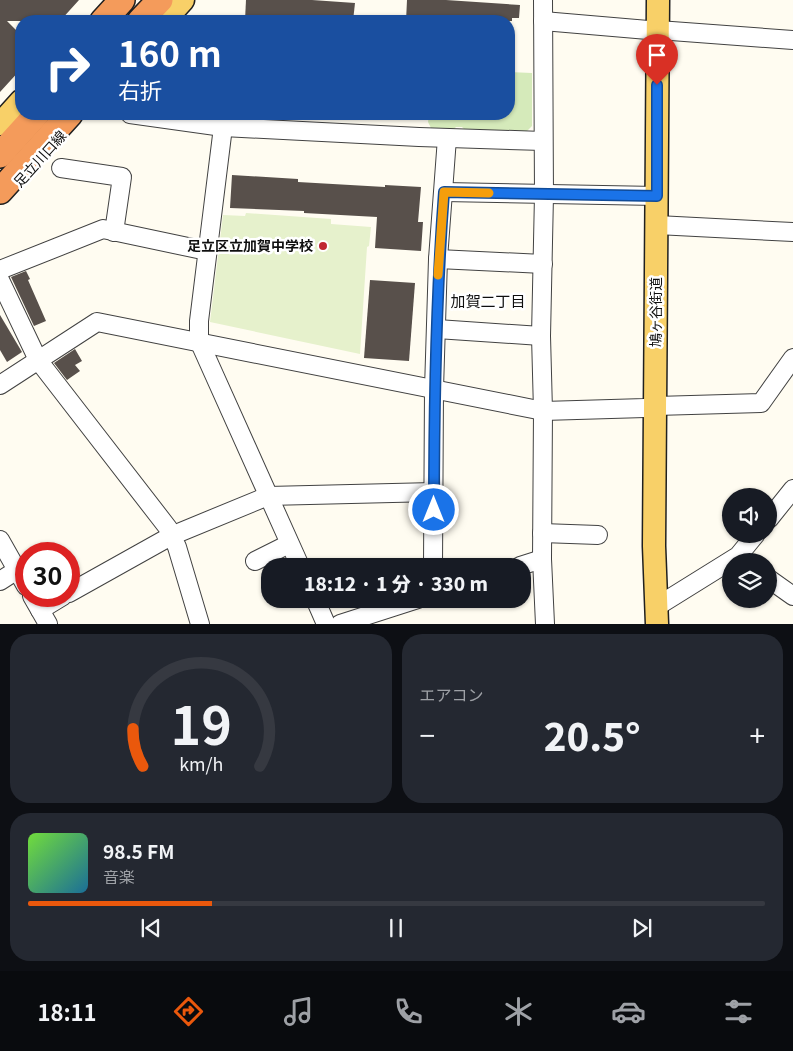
<!DOCTYPE html>
<html lang="ja">
<meta charset="utf-8">
<style>
body{margin:0;font-family:Georgia,"Noto Sans JP",serif;background:#242831;color:#f1f3f6;height:100vh;display:flex;flex-direction:column;font-size:19px;white-space:nowrap}
*{box-sizing:border-box;margin:0}
p{font-size:16px;color:#9ea1a6}
.icon{flex:none;width:28px;height:28px;fill:none;stroke:currentColor;stroke-width:2;stroke-linecap:round;stroke-linejoin:round}
.map{position:relative;height:624px;overflow:hidden}
.side{display:flex;flex-direction:column;gap:10px;padding:10px;background:#0d0f14;flex:1}
.side>*{flex:none}
.guide{position:absolute;left:15px;top:15px;width:500px;height:105px;border-radius:20px;box-shadow:0 1px 4px #0004;background:#1a4fa0;color:#fff;overflow:hidden}
.buttons{position:absolute;left:722px;top:488px;display:grid;gap:10px}
.buttons a{display:grid;place-items:center;width:55px;height:55px;border-radius:50%;background:#171b24;box-shadow:0 1px 4px #0004;font-size:25px}
.speed{position:absolute;left:15px;top:542px;display:flex;gap:10px;font-size:25px;font-weight:700;text-align:center}
.speed>*{display:grid;place-content:center;width:65px;height:65px;border-radius:50%;background:#171b24;box-shadow:0 1px 4px #0004;line-height:1}
.speed .limit{border:8px solid #d22;background:#fff;color:#111}
.pin{position:absolute;display:grid;place-items:center;width:42px;height:42px;color:#fff;margin:-51px -21px;border-radius:50% 50% 50% 0;rotate:-45deg;box-shadow:0 0 5px #0007}
.pin .icon{rotate:45deg}
.me{position:absolute;width:55px;margin:-28px;rotate:0deg;stroke-linejoin:round;filter:drop-shadow(0 0 4px #0008)}
.turn{display:flex;align-items:center;gap:18px;height:105px;padding:0 20px;font-size:22px}
.turn .icon{width:65px;height:65px;stroke-width:2.5}
.turn b{display:block;font-size:35px;line-height:42px}
.big{font-size:38px;font-weight:800;line-height:1.1}
.side .widget{flex:1;display:flex;flex-direction:column;justify-content:center;gap:8px;min-width:0;padding:0 18px;border-radius:20px;background:#242831}
.side .dial{align-items:center;gap:0}
.dial svg{height:130px;overflow:visible;fill:none;stroke:#363941;stroke-width:7;stroke-linecap:round;text-anchor:middle}
.dial text{fill:#f1f3f6;stroke:none}
.song{display:flex;align-items:center;gap:15px}
.cover{width:60px;height:60px;border-radius:8px;background:linear-gradient(135deg,hsl(100 70% 55%),hsl(200 70% 35%))}
.played{height:5px;border-radius:2px;background:linear-gradient(90deg,#ea580c 25%,#363941 25%)}
.keys{display:flex;justify-content:space-around;direction:ltr}
.heat{display:flex;justify-content:space-between;align-items:center;font-size:28px;direction:ltr}
.side .tiles{flex:1;display:grid;gap:10px;grid-template-columns:1fr 1fr}
.widget:last-child{grid-column:span 2}
.trip{position:absolute;left:261px;top:558px;width:270px;height:50px;border-radius:20px;background:#171b24;box-shadow:0 1px 4px #0004;font-weight:800;line-height:50px;text-align:center}
.tab-bar{display:flex;height:80px;justify-content:space-around;align-items:center;background:#090b0e;color:#9ea1a6}
.tab-bar .icon{width:35px;height:35px}
.tab-bar .current{color:#ea580c}
.tab-bar b{font-size:22px;color:#f1f3f6}
.map>svg:first-child{display:block}
.park{fill:#d5eaba}
.pitch{fill:#e6f1cc}
.building{fill:#58504b}
.lines{fill:none;stroke-linecap:round;stroke-linejoin:round}
.minor-casing{stroke:#424242;stroke-width:20}
.major-casing{stroke:#202020;stroke-width:25}
.highway-casing{stroke:#202020;stroke-width:28}
.minor{stroke:#fff;stroke-width:18}
.major{stroke:#f8d068;stroke-width:22}
.highway{stroke:#f49b5b;stroke-width:25}
.route-casing{stroke:#114b97;stroke-width:12}
.route{stroke:#1a73e8;stroke-width:9}
.slow{stroke:#f59e0b;stroke-width:9}
.poi-dot{fill:#c02733;stroke:#fff;stroke-width:2}
.labels{text-anchor:middle;stroke-width:5;stroke-linejoin:round;paint-order:stroke}
.street-label{font-size:14px;fill:#0f0f0f;stroke:#fff}
.poi-label{font-size:14px;font-weight:bold;fill:#0f0f0f;stroke:#fff;text-anchor:end}
.neighbourhood-label{font-size:15px;fill:#0f0f0f;stroke:#fff}
</style>
<div class="map">
<svg width="793" height="624" viewBox="0 0 793 624">
<rect width="100%" height="100%" fill="#fffcf1"/>
<path class="park" d="M 509,72 L 532,73 L 532,126 L 526,132 L 465,130 L 462,127 L 456,127 L 454,129 L 431,128 L 428,122 L 429,114 L 509,114 Z"/>
<path class="pitch" d="M 246,213 L 331,219 L 331,224 L 371,227 L 369,246 L 367,247 L 360,354 L 210,322 L 223,215 L 245,216 Z"/>
<g class="building">
<path d="M 0,0 L 79,0 L 60,21 L 7,21 L 21,35 L 21,69 L 0,92 Z"/>
<path d="M 246,0 L 312,0 L 355,3 L 353,21 L 245,20 Z"/>
<path d="M 407,0 L 446,0 L 520,5 L 519,18 L 512,18 L 512,21 L 406,21 Z"/>
<path d="M 232,175 L 298,179 L 298,182 L 385,187 L 385,185 L 421,187 L 418,222 L 423,222 L 421,251 L 375,248 L 377,217 L 304,213 L 304,211 L 230,208 Z"/>
<path d="M 26,271 L 30,279 L 28,280 L 46,321 L 34,326 L 11,277 Z"/>
<path d="M 370,280 L 415,283 L 409,361 L 364,358 Z"/>
<path d="M 0,315 L 22,352 L 7,362 L 0,350 Z"/>
<path d="M 75,349 L 82,361 L 75,365 L 80,371 L 67,380 L 54,363 Z"/>
</g>
<g class="lines">
<g class="minor-casing">
<g id="minor">
<path d="M 543,0 L 544,195 L 541,336 L 543,411 L 542,559 L 545,624"/>
<path d="M 543,21 L 648,30 L 658,30 L 793,40"/>
<path d="M 130,114 L 223,127 L 419,137 L 543,141"/>
<path d="M 223,127 L 199,321 L 199,341 L 300,566"/>
<path d="M 61,168 L 122,177 L 114,232"/>
<path d="M 444,192 L 657,196"/>
<path d="M 657,225 L 793,232"/>
<path d="M 438,259 L 543,264"/>
<path d="M 0,270 L 103,229 L 207,251"/>
<path d="M 0,280 L 38,360 L 168,528 L 177,547 L 200,624"/>
<path d="M 437,329 L 541,336"/>
<path d="M 0,385 L 97,322 L 543,411 L 645,408 L 656,406 L 761,403 L 793,358"/>
<path d="M 769,519 L 793,489"/>
<path d="M 542,533 L 598,535"/>
<path d="M 0,540 L 26,586"/>
<path d="M 255,561 L 289,544"/>
<path d="M 433,566 L 434,389 L 438,259 L 447,138"/>
<path d="M 520,566 L 542,559"/>
<path d="M 769,579 L 793,596"/>
<path d="M 0,581 L 17,570"/>
<path d="M 69,593 L 171,536 L 268,496 L 434,492"/>
<path d="M 32,596 L 48,624"/>
<path d="M 315,599 L 326,624"/>
<path d="M 656,607 L 738,556 L 756,534"/>
<path d="M 40,610 L 63,596"/>
<path d="M 340,624 L 418,599"/>
</g>
</g>
<g class="major-casing">
<g id="major">
<path d="M 164,21 L 183,0"/>
<path d="M 0,124 L 21,101"/>
<path d="M 657,624 L 654,546 L 658,0"/>
</g>
</g>
<g class="highway-casing">
<g id="highway">
<path d="M 103,21 L 122,0"/>
<path d="M 140,21 L 160,0"/>
<path d="M 0,155 L 37,114"/>
<path d="M 0,191 L 70,114"/>
</g>
</g>
<use href="#minor" class="minor"/>
<use href="#major" class="major"/>
<use href="#highway" class="highway"/>
</g>
<g class="lines">
<g class="route-casing">
<path id="route" d="M 434,510 C 434,404 436,298 444,192 L 657,196 L 657,85"/>
</g>
<use href="#route" class="route"/>
<path class="slow" d="M 438,275 L 444,192 L 489,193"/>
</g>
<circle class="poi-dot" cx="323" cy="246" r="5"/>
<g class="labels">
<g class="street-label">
<text transform="translate(40 159) rotate(-48)" y="5">足立川口線</text>
<text transform="translate(656 312) rotate(-90)" y="5">鳩ヶ谷街道</text>
</g>
<g class="poi-label">
<text x="313" y="251">足立区立加賀中学校</text>
</g>
<g class="neighbourhood-label">
<text x="488" y="307">加賀二丁目</text>
</g>
</g>
</svg>
<div class="buttons">
<a><svg class="icon" aria-label="sound" viewBox="0 0 24 24"><path d="M4 9h4l5-4v14l-5-4H4zM17 9q2 3 0 6"/></svg></a>
<a><svg class="icon" aria-label="layers" viewBox="0 0 24 24"><path d="M12 4l9 5-9 5-9-5zM3 14l9 5 9-5"/></svg></a>
</div>
<div class="speed"><div class="limit">30</div></div>
<div class="pin" style="left:657px;top:85px;background:#d93025"><svg class="icon" aria-label="arrive" viewBox="0 0 24 24"><path d="M6 21V4h12l-3 4 3 4H6"/></svg></div>
<svg class="me" style="left:434px;top:510px" viewBox="-20 -20 40 40"><circle r="17" fill="#1a73e8" stroke="#fff" stroke-width="3"/><path d="M0-11L8 9 0 5-8 9z" fill="#fff"/></svg>
<div class="trip">18:12 · 1 分 · 330 m</div>
<div class="guide">
<div class="turn"><svg class="icon" aria-label="right" viewBox="0 0 24 24"><path d="M7 20v-9h11M14 6l5 5-5 5"/></svg><div><b>160 m</b>右折</div></div>
</div>
</div>
<section class="side">
<div class="tiles">
<div class="widget dial"><svg viewBox="0 0 100 80">
<path d="M14 69A42 42 0 1 1 86 69"/>
<path d="M14 69A42 42 0 0 1 8 46" stroke="#ea580c"/>
<text x="50" y="56" font-size="32" font-weight="700">19</text>
<text x="50" y="72" font-size="11">km/h</text>
</svg></div>
<div class="widget"><p>エアコン</p>
<div class="heat"><a>−</a><b class="big">20.5°</b><a>+</a></div>
</div>
<div class="widget">
<div class="song"><i class="cover"></i><div><b>98.5 FM</b><p>音楽</p></div></div>
<div class="played"></div>
<div class="keys"><svg class="icon" aria-label="previous" viewBox="0 0 24 24"><path d="M18 5L8 12l10 7zM5 5v14"/></svg><svg class="icon" aria-label="pause" viewBox="0 0 24 24"><path d="M8 5v14M16 5v14"/></svg><svg class="icon" aria-label="next" viewBox="0 0 24 24"><path d="M6 5l10 7-10 7zM19 5v14"/></svg></div>
</div>
</div>
</section>
<nav class="tab-bar">
<b>18:11</b>
<svg class="icon current" aria-label="directions" viewBox="0 0 24 24"><path d="M12 3l9 9-9 9-9-9zM9 14v-3h6M13 9l2 2-2 2"/></svg>
<svg class="icon" aria-label="music" viewBox="0 0 24 24"><path d="M9 18V5l10-2v13"/><circle cx="6" cy="18" r="3"/><circle cx="16" cy="16" r="3"/></svg>
<svg class="icon" aria-label="phone" viewBox="0 0 24 24"><path d="M5 4h4l2 5-3 2q2 4 5 5l2-3 5 2v4C11 20 4 13 5 4z"/></svg>
<svg class="icon" aria-label="climate" viewBox="0 0 24 24"><path d="M12 3v18M4 7l16 10M4 17L20 7"/></svg>
<svg class="icon" aria-label="car" viewBox="0 0 24 24"><path d="M5 17H2v-5l4-1 3-4h7l3 4 3 1v5h-3M9 17h6M6 11h13"/><circle cx="7" cy="17" r="2"/><circle cx="17" cy="17" r="2"/></svg>
<svg class="icon" aria-label="filters" viewBox="0 0 24 24"><path d="M4 7h16M4 17h16"/><circle cx="9" cy="7" r="2"/><circle cx="15" cy="17" r="2"/></svg>
</nav>
